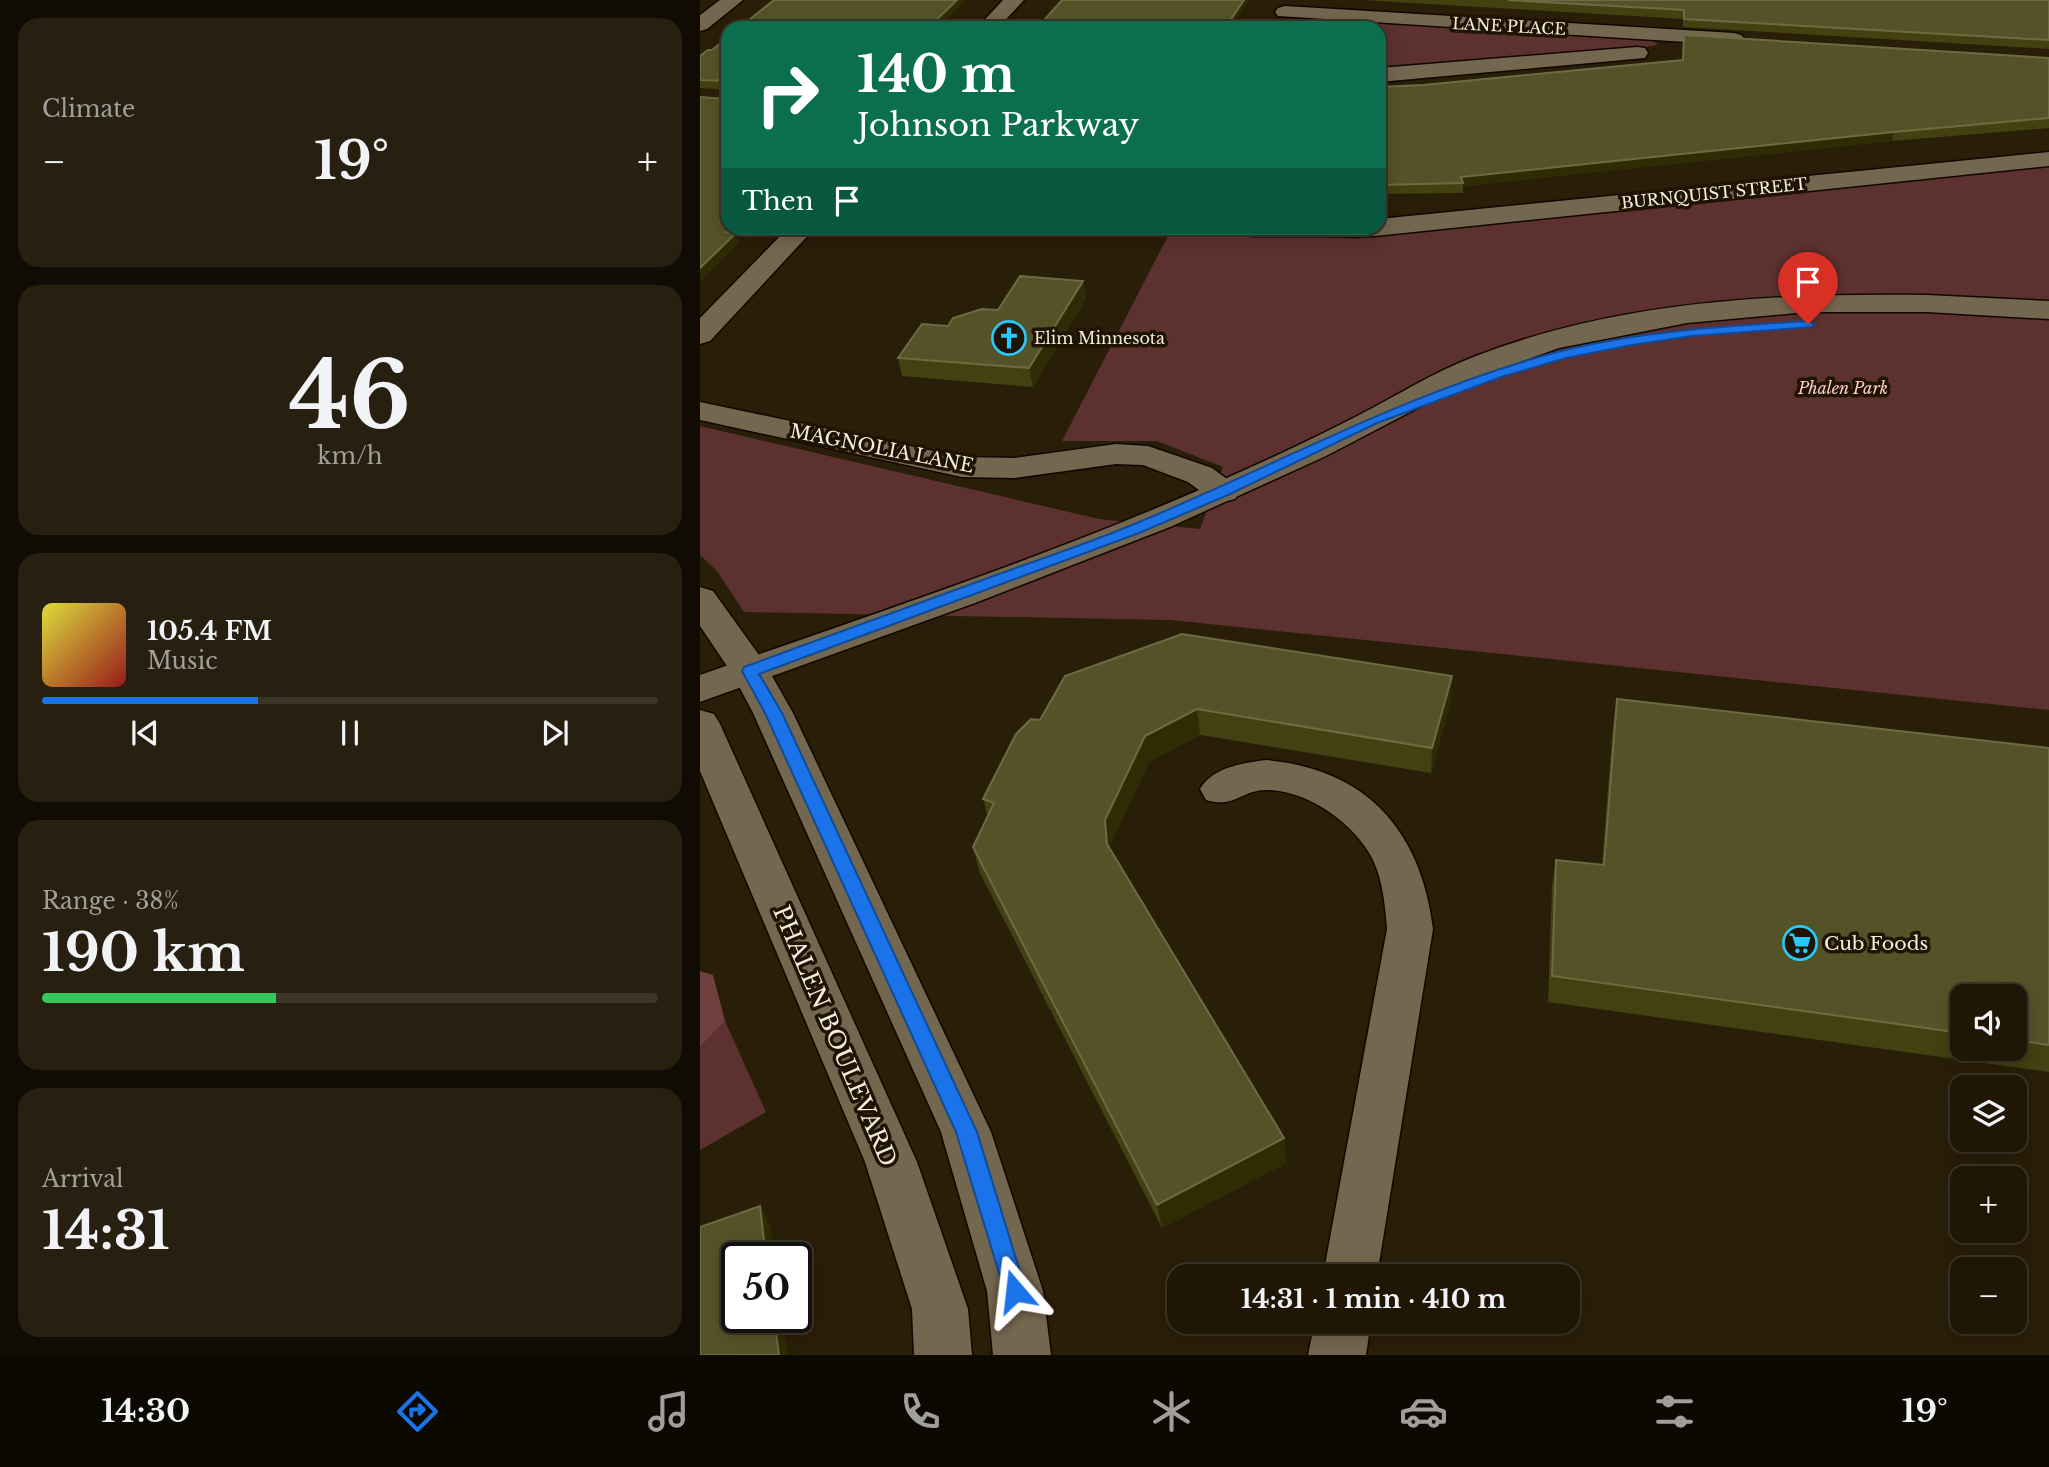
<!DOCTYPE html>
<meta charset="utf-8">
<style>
body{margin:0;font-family:"Libre Baskerville",serif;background:#271f10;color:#f1f3f6;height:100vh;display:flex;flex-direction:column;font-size:26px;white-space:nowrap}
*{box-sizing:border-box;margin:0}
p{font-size:23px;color:#a19f9b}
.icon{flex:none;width:38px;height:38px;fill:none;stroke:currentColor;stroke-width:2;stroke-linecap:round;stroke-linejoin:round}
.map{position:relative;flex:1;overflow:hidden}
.side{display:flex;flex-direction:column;gap:18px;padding:18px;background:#110c03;width:700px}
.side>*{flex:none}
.banner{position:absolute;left:21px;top:21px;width:665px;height:214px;border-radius:21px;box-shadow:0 4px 18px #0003,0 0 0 2px #3c3528;background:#0b6e4f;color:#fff;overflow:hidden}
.tools{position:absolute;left:1250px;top:984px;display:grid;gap:14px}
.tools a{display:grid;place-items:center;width:77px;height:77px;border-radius:14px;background:#1f1606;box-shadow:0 4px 18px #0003,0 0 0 2px #3c3528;font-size:35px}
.speed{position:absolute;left:21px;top:1242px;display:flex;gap:14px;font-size:35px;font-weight:700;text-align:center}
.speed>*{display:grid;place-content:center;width:91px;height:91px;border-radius:50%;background:#1f1606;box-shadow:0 4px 18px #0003,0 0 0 2px #3c3528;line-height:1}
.speed .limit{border:4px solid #111;border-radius:10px;background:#fff;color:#111}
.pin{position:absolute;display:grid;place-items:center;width:60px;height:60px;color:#fff;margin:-72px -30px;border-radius:50% 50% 50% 0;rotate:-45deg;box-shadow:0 0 7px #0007}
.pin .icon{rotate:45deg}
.me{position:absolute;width:77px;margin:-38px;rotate:343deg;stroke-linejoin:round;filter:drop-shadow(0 0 5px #0008)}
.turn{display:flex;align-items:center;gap:24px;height:147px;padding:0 21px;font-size:32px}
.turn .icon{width:91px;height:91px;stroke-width:2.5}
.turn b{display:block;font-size:49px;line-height:60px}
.then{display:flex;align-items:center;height:66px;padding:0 21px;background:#0003;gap:14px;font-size:26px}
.big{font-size:52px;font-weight:700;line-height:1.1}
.side .card{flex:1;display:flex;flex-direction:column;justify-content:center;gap:10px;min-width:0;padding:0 24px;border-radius:21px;background:#271f10}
.side .dial{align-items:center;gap:0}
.dial b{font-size:91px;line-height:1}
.song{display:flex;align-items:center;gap:21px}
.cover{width:84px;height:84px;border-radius:10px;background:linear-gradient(135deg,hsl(60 70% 55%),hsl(0 70% 35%))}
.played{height:7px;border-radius:4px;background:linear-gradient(90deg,#1a73e8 35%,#3c3528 35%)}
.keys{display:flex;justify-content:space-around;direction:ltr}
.heat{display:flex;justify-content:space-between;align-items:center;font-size:38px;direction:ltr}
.charge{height:10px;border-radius:5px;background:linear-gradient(90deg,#34c759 38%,#3c3528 0)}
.trip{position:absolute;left:467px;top:1264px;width:413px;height:70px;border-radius:21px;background:#1f1606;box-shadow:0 4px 18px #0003,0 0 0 2px #3c3528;font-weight:700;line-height:70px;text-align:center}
.menu{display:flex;height:112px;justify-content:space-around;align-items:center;background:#0c0902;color:#a19f9b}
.menu .icon{width:49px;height:49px}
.menu .current{color:#1a73e8}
.menu b{font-size:32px;color:#f1f3f6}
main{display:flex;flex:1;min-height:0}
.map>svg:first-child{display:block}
.green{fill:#5c3130}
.forest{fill:#70403e}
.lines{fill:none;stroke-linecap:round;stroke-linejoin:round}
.minor-casing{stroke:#110700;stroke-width:3}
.tertiary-casing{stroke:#110700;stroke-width:3}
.secondary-casing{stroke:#110700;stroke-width:3}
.minor{fill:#74674f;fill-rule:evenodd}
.tertiary{fill:#74674f;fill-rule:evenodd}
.secondary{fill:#74674f;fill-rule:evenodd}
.wall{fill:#414111;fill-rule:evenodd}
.shaded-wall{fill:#2f2b04}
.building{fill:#545328;stroke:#6d6b44;stroke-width:2}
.route{fill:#1a73e8;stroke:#114b97;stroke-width:2}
.labels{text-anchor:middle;stroke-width:7;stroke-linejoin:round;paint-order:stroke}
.far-street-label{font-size:16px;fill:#f4ecdf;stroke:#1f1401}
.far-poi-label{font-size:16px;fill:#f4ecdf;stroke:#1f1401;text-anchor:start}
.far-park-label{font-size:16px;font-style:italic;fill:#fecbc7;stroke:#1f1401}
.street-label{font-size:19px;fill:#f4ecdf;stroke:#1f1401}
.poi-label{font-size:19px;fill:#f4ecdf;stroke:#1f1401;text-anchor:start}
.near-street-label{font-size:23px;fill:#f4ecdf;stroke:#1f1401}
</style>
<main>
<section class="side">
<div class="card"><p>Climate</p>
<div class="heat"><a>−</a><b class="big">19°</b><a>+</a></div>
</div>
<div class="card dial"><b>46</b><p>km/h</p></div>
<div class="card">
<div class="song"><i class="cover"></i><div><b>105.4 FM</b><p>Music</p></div></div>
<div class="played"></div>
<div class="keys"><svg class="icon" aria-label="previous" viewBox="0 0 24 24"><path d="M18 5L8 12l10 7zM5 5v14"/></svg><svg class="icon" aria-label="pause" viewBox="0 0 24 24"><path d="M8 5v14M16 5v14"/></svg><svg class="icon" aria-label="next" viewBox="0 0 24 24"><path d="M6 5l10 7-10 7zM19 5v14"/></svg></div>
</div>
<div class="card"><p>Range · 38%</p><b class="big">190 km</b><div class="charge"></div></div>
<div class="card"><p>Arrival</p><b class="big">14:31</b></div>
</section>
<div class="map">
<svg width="1349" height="1355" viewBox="0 0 1349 1355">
<rect width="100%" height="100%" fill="#291e08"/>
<g class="green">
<path d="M 597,19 L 951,39 L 958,45 L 925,50 L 679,69 L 679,28 L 592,28 Z"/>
<path d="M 1349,159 L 1349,710 L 470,620 L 44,612 L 17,571 L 0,555 L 0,426 L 399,519 L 500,529 L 523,467 L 457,441 L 362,441 L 472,228 L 508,228 L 655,239 Z"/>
<path d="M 25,1021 L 66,1112 L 0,1150 L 0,1047 Z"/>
</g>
<path class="forest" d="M 0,971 L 13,975 L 25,1021 L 0,1047 Z"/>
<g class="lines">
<g class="minor-casing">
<g id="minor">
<path d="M 20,0 L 43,0 L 7,29 L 0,31 L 0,15 Z"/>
<path d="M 303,0 L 324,0 L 298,28 L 277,28 Z"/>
<path d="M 585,6 L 1034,33 L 1041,35 L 1045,39 L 1041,43 L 1034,45 L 578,16 L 575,12 L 578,8 Z"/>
<path d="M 937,47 L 945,48 L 948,53 L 945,58 L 679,82 L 679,68 Z"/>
<path d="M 1349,152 L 1349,166 L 675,236 L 552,236 L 543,234 L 539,228 L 679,228 L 679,219 Z"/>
<path d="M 88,228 L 115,228 L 10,341 L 0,344 L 0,318 Z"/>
<path d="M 0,402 L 262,457 L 315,458 L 416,444 L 448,446 L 512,468 L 535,485 L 540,492 L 535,499 L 523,502 L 511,499 L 488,482 L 443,465 L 416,464 L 315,478 L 262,477 L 0,420 Z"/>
<path d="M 566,760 C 667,769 721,831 733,929 L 677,1276 L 623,1276 L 687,929 C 685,906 683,881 673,860 C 655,824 609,791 568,790 C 542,789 535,809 506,800 L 500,789 C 513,767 543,763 566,760 Z"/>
<path d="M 615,1321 L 671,1321 L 666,1355 L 608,1355 Z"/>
</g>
</g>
<g class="tertiary-casing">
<path id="tertiary" d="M 1227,295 L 1349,301 L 1349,319 L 1227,312 L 1107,312 L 987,323 L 859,348 L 775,378 L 626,456 L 470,527 L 275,603 L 0,702 L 0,675 C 158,619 317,567 471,502 C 535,475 599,446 661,414 C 698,395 732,373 771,358 C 914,301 1074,293 1227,295 Z"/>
</g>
<g class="secondary-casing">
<g id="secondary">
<path d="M 0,587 L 13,591 L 64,662 L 93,713 L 291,1132 L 343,1291 L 351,1355 L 293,1355 L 287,1291 L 241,1132 L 53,713 L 33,675 L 0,626 Z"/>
<path d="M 0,710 L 14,714 L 20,724 L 217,1162 L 268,1309 L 272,1355 L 214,1355 L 212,1309 L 165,1162 L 0,771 Z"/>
</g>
</g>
<use href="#minor" class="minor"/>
<use href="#tertiary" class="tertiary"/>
<use href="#secondary" class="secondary"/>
</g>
<g class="wall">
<path d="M 662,0 L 1349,0 L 1349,49 L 983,27 L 983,19 Z"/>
<path d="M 984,35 L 1349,58 L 1349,128 L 1192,141 L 763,186 L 763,193 L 679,194 L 679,87 L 723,85 L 982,60 Z"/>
<path d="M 28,37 L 28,228 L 43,228 L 36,234 L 39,242 L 0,281 L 27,99 L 27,90 L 0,88 L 0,56 L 12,50 Z"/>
<path d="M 383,281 L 386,298 L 333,387 L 202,376 L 198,358 L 248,326 Z"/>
<path d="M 365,676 L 751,701 L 731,773 L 500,735 L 449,762 L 410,845 L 410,850 L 584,1138 L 586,1163 L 462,1228 L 280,873 L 273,847 L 288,817 L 283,799 L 340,720 Z"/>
<path d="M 917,699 L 1349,748 L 1349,1072 L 848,1002 L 852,885 L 856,860 L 902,864 L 913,725 ZM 1262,996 L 1314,996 L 1314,1048 L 1262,1048 Z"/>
</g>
<g class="shaded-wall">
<path d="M 257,0 L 267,0 L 238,28 L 228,28 Z"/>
<path d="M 544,0 L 549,0 L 530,28 L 525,28 Z"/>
<path d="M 1194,132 L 1192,141 L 763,186 L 763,183 L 761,177 Z"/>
<path d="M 30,228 L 43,228 L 36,234 L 39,242 L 0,281 L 0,268 L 26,232 Z"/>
<path d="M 383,281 L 386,298 L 333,387 L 329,368 Z"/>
<path d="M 752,676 L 751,701 L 731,773 L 732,748 Z"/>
<path d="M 497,709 L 500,735 L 449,762 L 410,845 L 411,870 L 407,844 L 405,820 L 445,736 Z"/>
<path d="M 584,1138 L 586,1163 L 462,1228 L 457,1205 Z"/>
<path d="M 60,1206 L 70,1224 L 75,1258 L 66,1258 Z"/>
<path d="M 74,1318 L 83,1318 L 88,1355 L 79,1355 Z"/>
</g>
<g class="building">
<path d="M 74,0 L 257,0 L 228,28 L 39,28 Z"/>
<path d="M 362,0 L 544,0 L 525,28 L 337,28 Z"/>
<path d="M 808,0 L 1349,0 L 1349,40 L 984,19 L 984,10 Z"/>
<path d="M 984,35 L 1349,58 L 1349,118 L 1194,132 L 761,177 L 763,183 L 679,185 L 679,87 L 723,85 L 983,60 Z"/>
<path d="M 28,37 L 28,228 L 30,228 L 26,232 L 36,233 L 0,268 L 0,97 L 27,99 L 27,81 L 0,80 L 0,56 L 8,50 L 12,50 Z"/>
<path d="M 320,276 L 383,281 L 329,368 L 198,358 L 222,324 L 248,326 L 253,318 L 282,309 L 298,310 Z"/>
<path d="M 482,634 L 752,676 L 732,748 L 497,709 L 445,736 L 405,820 L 407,844 L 584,1138 L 457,1205 L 273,847 L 294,803 L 283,799 L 316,734 L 331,719 L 340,720 L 365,676 Z"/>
<path d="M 917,699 L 1349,748 L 1349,1045 L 1314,1040 L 1314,996 L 1262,996 L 1262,1033 L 852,976 L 856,860 L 904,865 Z"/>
<path d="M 60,1206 L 66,1258 L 37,1258 L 37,1318 L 74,1318 L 79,1355 L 0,1355 L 0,1227 Z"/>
</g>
<path class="route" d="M 1108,321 L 1114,324 L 1112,327 L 992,336 L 932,345 L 866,358 L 801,377 L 677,423 L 528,495 L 439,533 L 59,674 L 82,713 L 277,1132 L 326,1291 L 323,1299 L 315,1302 L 307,1299 L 256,1132 L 65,713 L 42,671 L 44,667 C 129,636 214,605 299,574 C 343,558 389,543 432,525 C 575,466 711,390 861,351 C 942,331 1026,326 1108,321 Z"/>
<defs>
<g id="church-ring" transform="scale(1.75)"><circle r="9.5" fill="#1f1401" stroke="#28c8ff" stroke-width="1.5"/><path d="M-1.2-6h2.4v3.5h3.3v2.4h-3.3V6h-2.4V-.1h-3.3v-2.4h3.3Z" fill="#28c8ff"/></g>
<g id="supermarket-ring" transform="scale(1.75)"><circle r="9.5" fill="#1f1401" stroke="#28c8ff" stroke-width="1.5"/><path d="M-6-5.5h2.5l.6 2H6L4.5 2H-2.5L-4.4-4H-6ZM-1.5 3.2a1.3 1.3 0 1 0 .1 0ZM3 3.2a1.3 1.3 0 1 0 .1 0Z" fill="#28c8ff"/></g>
</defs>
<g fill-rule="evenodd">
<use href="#church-ring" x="309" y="338"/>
<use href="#supermarket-ring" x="1100" y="943"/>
</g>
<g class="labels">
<g class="far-street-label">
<text transform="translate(809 26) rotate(3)" y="6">LANE PLACE</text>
<text transform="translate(1014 193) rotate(-6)" y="6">BURNQUIST STREET</text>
</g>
<g class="far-poi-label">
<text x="334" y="344">Elim Minnesota</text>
</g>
<g class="far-park-label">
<text x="1143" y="394">Phalen Park</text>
</g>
<g class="street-label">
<text transform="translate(182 448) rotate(11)" y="7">MAGNOLIA LANE</text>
</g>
<g class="poi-label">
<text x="1124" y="950">Cub Foods</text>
</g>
<g class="near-street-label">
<text transform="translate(135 1036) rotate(67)" y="8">PHALEN BOULEVARD</text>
</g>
</g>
</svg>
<div class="tools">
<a><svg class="icon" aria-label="sound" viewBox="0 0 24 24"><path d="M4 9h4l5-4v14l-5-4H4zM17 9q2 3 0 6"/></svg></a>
<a><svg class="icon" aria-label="layers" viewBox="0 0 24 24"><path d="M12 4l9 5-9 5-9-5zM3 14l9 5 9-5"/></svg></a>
<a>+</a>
<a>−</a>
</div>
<div class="speed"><div class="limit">50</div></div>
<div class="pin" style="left:1108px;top:324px;background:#d93025"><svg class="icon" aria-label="arrive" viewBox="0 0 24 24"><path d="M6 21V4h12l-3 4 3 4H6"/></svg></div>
<svg class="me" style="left:315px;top:1291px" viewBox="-20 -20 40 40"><path d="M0-17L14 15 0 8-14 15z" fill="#1a73e8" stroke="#fff" stroke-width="4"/></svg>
<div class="trip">14:31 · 1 min · 410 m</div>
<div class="banner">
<div class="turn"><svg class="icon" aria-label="right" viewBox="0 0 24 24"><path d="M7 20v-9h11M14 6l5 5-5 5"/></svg><div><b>140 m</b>Johnson Parkway</div></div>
<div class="then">Then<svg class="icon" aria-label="arrive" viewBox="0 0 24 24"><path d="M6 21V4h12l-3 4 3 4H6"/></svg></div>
</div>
</div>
</main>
<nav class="menu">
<b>14:30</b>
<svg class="icon current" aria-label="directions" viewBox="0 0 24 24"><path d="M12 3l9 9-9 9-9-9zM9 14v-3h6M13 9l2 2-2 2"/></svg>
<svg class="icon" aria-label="music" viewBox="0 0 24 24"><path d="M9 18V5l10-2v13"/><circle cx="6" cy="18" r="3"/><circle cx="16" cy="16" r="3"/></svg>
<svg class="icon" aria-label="phone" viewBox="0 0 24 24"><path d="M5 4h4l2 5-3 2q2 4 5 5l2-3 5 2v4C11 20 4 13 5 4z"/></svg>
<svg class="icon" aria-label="climate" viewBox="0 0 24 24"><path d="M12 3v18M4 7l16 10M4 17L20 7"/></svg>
<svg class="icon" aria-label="car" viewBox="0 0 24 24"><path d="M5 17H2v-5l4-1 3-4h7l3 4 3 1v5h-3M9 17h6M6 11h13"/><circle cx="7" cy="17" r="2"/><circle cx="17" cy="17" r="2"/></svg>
<svg class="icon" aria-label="filters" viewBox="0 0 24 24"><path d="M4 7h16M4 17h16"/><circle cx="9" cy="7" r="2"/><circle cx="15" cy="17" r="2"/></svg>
<b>19°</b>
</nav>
